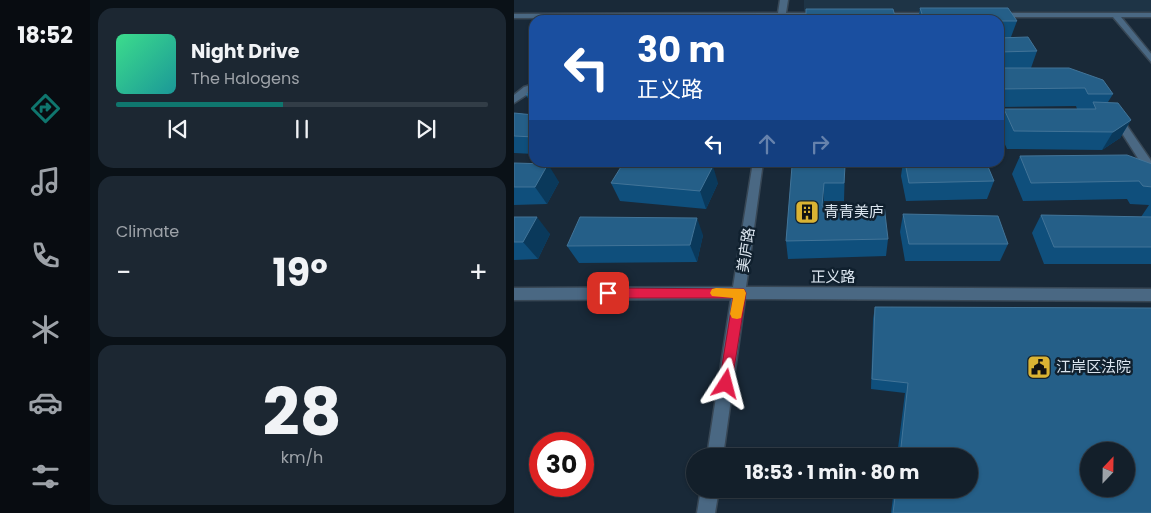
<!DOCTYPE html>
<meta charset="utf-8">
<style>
body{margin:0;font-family:Poppins,"Noto Sans SC",sans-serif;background:#1c2732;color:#f1f3f6;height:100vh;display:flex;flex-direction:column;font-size:19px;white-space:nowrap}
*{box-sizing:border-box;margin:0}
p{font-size:16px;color:#9da2a8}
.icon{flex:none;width:28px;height:28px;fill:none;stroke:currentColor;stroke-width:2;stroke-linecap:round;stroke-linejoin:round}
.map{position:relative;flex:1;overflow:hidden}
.panel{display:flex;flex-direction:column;gap:8px;padding:8px;background:#0a1117;width:424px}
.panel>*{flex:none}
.hud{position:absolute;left:15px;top:15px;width:475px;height:152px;border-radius:15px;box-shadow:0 1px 4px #0004,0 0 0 1px #323d47;background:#1a4fa0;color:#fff;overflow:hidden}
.needle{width:32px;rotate:22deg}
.controls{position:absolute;left:566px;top:442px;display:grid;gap:10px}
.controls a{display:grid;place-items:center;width:55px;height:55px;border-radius:50%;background:#131f2a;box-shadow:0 1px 4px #0004,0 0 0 1px #323d47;font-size:25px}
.speed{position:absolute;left:15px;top:432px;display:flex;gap:10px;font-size:25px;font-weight:700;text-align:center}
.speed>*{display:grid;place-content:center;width:65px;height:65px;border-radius:50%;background:#131f2a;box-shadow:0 1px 4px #0004,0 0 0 1px #323d47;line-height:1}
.speed .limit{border:8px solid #d22;background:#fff;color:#111}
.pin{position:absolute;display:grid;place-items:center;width:42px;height:42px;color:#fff;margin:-21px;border-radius:10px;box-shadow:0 2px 8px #0006}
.me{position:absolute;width:55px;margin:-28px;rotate:9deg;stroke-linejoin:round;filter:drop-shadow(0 0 4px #0008)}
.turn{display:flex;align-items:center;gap:18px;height:105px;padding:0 25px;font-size:22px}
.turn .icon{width:65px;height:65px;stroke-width:2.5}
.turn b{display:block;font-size:35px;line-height:42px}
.lanes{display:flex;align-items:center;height:48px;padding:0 25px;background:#0003;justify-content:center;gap:25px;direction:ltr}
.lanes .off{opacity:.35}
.big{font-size:38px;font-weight:700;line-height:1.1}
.panel .widget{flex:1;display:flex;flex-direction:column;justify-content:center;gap:8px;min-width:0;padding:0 18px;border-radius:15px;background:#1c2732}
.panel .dial{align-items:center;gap:0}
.dial b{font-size:65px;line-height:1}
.song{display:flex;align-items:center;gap:15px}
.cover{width:60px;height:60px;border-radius:8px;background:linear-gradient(135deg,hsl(150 70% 55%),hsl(180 70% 35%))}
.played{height:5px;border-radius:2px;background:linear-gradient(90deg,#0f766e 45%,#323d47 45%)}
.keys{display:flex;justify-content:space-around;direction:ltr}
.heat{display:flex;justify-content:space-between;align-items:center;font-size:28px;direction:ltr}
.trip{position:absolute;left:172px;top:448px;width:292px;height:50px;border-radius:25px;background:#131f2a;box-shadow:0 1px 4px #0004,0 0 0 1px #323d47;font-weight:700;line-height:50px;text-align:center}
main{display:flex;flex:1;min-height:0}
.menu{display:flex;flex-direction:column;width:90px;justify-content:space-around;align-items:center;background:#080c11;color:#9da2a8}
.menu .icon{width:35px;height:35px}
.menu .on{color:#0f766e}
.menu b{font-size:22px;color:#f1f3f6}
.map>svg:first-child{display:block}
.built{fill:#1e3446}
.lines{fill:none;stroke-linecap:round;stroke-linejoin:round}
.minor-casing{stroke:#384755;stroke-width:3}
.minor{fill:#4a6883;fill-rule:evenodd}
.wall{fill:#0f4f7c}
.shaded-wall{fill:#0a395b}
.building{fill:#255f88;stroke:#427498;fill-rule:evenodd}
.route{fill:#e11d48;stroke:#92132f}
.slow{fill:#f59e0b}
.labels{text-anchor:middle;stroke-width:5;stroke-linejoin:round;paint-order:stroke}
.poi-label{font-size:15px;fill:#dbe5ef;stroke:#10202e;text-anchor:start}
.street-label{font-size:15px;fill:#dbe5ef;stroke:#10202e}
</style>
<main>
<nav class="menu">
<b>18:52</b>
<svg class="icon on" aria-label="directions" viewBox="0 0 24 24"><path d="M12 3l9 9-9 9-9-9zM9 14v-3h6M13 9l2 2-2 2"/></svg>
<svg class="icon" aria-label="music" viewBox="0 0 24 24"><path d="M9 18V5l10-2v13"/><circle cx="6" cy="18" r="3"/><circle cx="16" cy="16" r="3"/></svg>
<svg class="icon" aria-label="phone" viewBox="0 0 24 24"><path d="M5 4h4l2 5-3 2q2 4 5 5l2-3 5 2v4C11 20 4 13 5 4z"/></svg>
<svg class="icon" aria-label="climate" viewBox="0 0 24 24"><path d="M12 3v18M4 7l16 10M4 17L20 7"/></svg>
<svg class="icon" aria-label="car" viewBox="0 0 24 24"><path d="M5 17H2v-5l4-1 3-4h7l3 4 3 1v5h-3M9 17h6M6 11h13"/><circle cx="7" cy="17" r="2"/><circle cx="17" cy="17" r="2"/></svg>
<svg class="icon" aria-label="filters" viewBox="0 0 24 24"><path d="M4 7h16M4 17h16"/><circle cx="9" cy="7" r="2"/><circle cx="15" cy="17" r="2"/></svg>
</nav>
<section class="panel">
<div class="widget">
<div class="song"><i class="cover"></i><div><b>Night Drive</b><p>The Halogens</p></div></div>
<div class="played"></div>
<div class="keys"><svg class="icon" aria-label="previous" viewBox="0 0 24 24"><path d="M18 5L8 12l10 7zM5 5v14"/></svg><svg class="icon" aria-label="pause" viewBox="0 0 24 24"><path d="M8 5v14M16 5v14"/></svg><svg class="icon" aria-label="next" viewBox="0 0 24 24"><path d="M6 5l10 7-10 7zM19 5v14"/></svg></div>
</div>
<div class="widget"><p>Climate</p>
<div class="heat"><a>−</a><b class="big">19°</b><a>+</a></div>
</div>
<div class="widget dial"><b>28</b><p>km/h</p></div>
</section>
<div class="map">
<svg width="638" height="513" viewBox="0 0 638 513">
<rect width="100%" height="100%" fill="#192938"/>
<path class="built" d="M 290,0 L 638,0 L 637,12 L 290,11 Z"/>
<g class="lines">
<g class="minor-casing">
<g id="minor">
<path d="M 266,0 L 274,0 L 272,13 L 307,13 L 311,15 L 307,17 L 271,17 L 271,20 L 263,20 L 264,17 L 0,18 L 0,14 L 264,13 Z"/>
<path d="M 362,13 L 420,13 L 424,15 L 420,17 L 365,17 L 361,15 Z"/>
<path d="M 479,13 L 638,13 L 638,17 L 607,17 L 638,55 L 638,63 L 599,17 L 482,17 L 478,15 Z"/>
<path d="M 20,84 L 20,90 L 0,103 L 0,95 L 10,87 Z"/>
<path d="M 602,113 L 605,114 L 638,162 L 638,174 L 634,174 L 597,116 Z"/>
<path d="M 239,162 L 249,162 L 232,287 L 638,289 L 638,301 L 231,299 L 209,456 L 193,456 L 217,299 L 0,300 L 0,288 L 219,287 Z"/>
<path d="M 187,489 L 205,489 L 201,513 L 183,513 Z"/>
</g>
</g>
<use href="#minor" class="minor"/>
</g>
<g class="wall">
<path d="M 406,8 L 503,21 L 497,37 L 523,51 L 517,68 L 599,94 L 594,102 L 617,120 L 606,138 L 588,150 L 493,149 L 485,131 L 485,123 L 490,109 L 563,109 L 562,106 L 485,107 L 485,20 L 404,20 Z"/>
<path d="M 20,83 L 20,109 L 12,95 Z"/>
<path d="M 0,113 L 20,115 L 20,154 L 0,153 Z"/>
<path d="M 506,156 L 638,164 L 638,264 L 530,264 L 518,233 L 527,215 L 627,217 L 635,205 L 616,204 L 613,199 L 509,201 L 498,174 Z"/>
<path d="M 389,162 L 472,162 L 480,181 L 473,199 L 392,201 L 387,176 Z"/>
<path d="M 0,163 L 45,182 L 33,204 L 0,205 Z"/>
<path d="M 278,166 L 331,166 L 330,201 L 310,201 L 310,206 L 374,239 L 372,256 L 274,259 L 272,241 Z"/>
<path d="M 97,183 L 204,183 L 192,209 L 106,201 Z"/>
<path d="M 389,214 L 494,244 L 486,261 L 391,261 L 386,232 Z"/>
<path d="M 0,217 L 36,234 L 24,259 L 0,260 Z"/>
<path d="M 189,235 L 183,262 L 65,263 L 53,246 Z"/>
<path d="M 361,307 L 638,513 L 377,513 L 380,489 L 456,489 L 456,456 L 383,456 L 391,393 L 357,389 L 359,319 Z"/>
</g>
<g class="shaded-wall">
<path d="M 617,120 L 606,138 L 588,150 L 599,132 Z"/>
<path d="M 34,164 L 45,182 L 33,204 L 21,187 Z"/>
<path d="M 199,166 L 204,183 L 192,209 L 186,191 Z"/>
<path d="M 310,183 L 310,201 L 308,224 L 308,206 Z"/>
<path d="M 23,217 L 36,234 L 24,259 L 9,242 Z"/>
<path d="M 183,218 L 189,235 L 183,262 L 176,245 Z"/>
</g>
<g class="building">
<path d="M 406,8 L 494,8 L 503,21 L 485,21 L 485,20 L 410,20 Z"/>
<path d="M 292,9 L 379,9 L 382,20 L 292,20 Z"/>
<path d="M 514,37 L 523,51 L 485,52 L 485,38 Z"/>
<path d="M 485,68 L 555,68 L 589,80 L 599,94 L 574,94 L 571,88 L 485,89 Z"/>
<path d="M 20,83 L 20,95 L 12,95 Z"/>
<path d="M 579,102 L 604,103 L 617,120 L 599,132 L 500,131 L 490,109 L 582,109 Z"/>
<path d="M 0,113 L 20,115 L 20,137 L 0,136 Z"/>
<path d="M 613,155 L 638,164 L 638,187 L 629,186 L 625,181 L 517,183 L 506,156 Z"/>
<path d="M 110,162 L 166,162 L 199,166 L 186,191 L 97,183 Z"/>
<path d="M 391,162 L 472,162 L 480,181 L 395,183 Z"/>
<path d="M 0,163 L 34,164 L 21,187 L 0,187 Z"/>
<path d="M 278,166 L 331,166 L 330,183 L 310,183 L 308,206 L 370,205 L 374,239 L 272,241 Z"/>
<path d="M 389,214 L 484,216 L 494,244 L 395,244 Z"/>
<path d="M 527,215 L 638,217 L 638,247 L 540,247 Z"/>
<path d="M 0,217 L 23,217 L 9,242 L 0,242 Z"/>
<path d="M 66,217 L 183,218 L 176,245 L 53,246 Z"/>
<path d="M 361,307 L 638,308 L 638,513 L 379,513 L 382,489 L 456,489 L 456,456 L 386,456 L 394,383 L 358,379 ZM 575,451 L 612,451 L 612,489 L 575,489 Z"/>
</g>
<path class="route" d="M 94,288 L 230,289 L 232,293 L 217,388 L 212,390 L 207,388 L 205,384 L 219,298 L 94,298 L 90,297 L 88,293 L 90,290 Z"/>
<path class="slow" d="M 202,288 L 230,289 L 232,293 L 227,318 L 223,319 L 218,318 L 216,314 L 219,298 L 198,296 L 196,293 L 198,289 Z"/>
<defs>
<g id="building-square" transform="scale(1.25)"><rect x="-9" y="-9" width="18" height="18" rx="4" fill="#dab333" stroke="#10202e"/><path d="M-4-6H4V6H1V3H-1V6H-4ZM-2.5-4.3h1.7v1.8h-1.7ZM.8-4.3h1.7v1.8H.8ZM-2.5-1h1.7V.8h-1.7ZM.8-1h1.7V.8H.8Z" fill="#111"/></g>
<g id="civic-square" transform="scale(1.25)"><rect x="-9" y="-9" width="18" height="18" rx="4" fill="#dab333" stroke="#10202e"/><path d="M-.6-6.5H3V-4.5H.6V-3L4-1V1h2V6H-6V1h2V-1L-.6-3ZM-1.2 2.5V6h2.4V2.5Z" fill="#111"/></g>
</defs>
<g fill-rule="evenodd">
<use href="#building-square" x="293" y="212"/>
<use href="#civic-square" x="525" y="367"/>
</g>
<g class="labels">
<g class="poi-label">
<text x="310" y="217">青青美庐</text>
<text x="542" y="372">江岸区法院</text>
</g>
<g class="street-label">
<text transform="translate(232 250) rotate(-82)" y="5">美庐路</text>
<text x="319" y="282">正义路</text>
</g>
</g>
</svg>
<div class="controls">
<a><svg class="needle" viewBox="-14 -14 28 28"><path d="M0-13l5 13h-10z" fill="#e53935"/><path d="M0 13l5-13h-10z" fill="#9da2a8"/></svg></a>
</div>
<div class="speed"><div class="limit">30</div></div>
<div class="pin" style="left:94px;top:293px;background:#d93025"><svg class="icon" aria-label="arrive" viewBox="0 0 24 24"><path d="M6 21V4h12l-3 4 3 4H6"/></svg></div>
<svg class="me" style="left:212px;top:384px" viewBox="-20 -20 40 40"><path d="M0-17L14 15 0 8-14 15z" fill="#e11d48" stroke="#fff" stroke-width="4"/></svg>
<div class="trip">18:53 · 1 min · 80 m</div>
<div class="hud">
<div class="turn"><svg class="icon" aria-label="left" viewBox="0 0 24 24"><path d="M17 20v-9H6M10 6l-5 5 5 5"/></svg><div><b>30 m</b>正义路</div></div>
<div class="lanes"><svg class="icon" aria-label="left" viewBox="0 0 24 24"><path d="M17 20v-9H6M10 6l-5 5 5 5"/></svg><svg class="icon off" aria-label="ahead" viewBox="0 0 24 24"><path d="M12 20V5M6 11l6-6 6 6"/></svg><svg class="icon off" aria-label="right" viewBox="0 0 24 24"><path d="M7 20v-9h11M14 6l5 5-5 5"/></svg></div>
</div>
</div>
</main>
